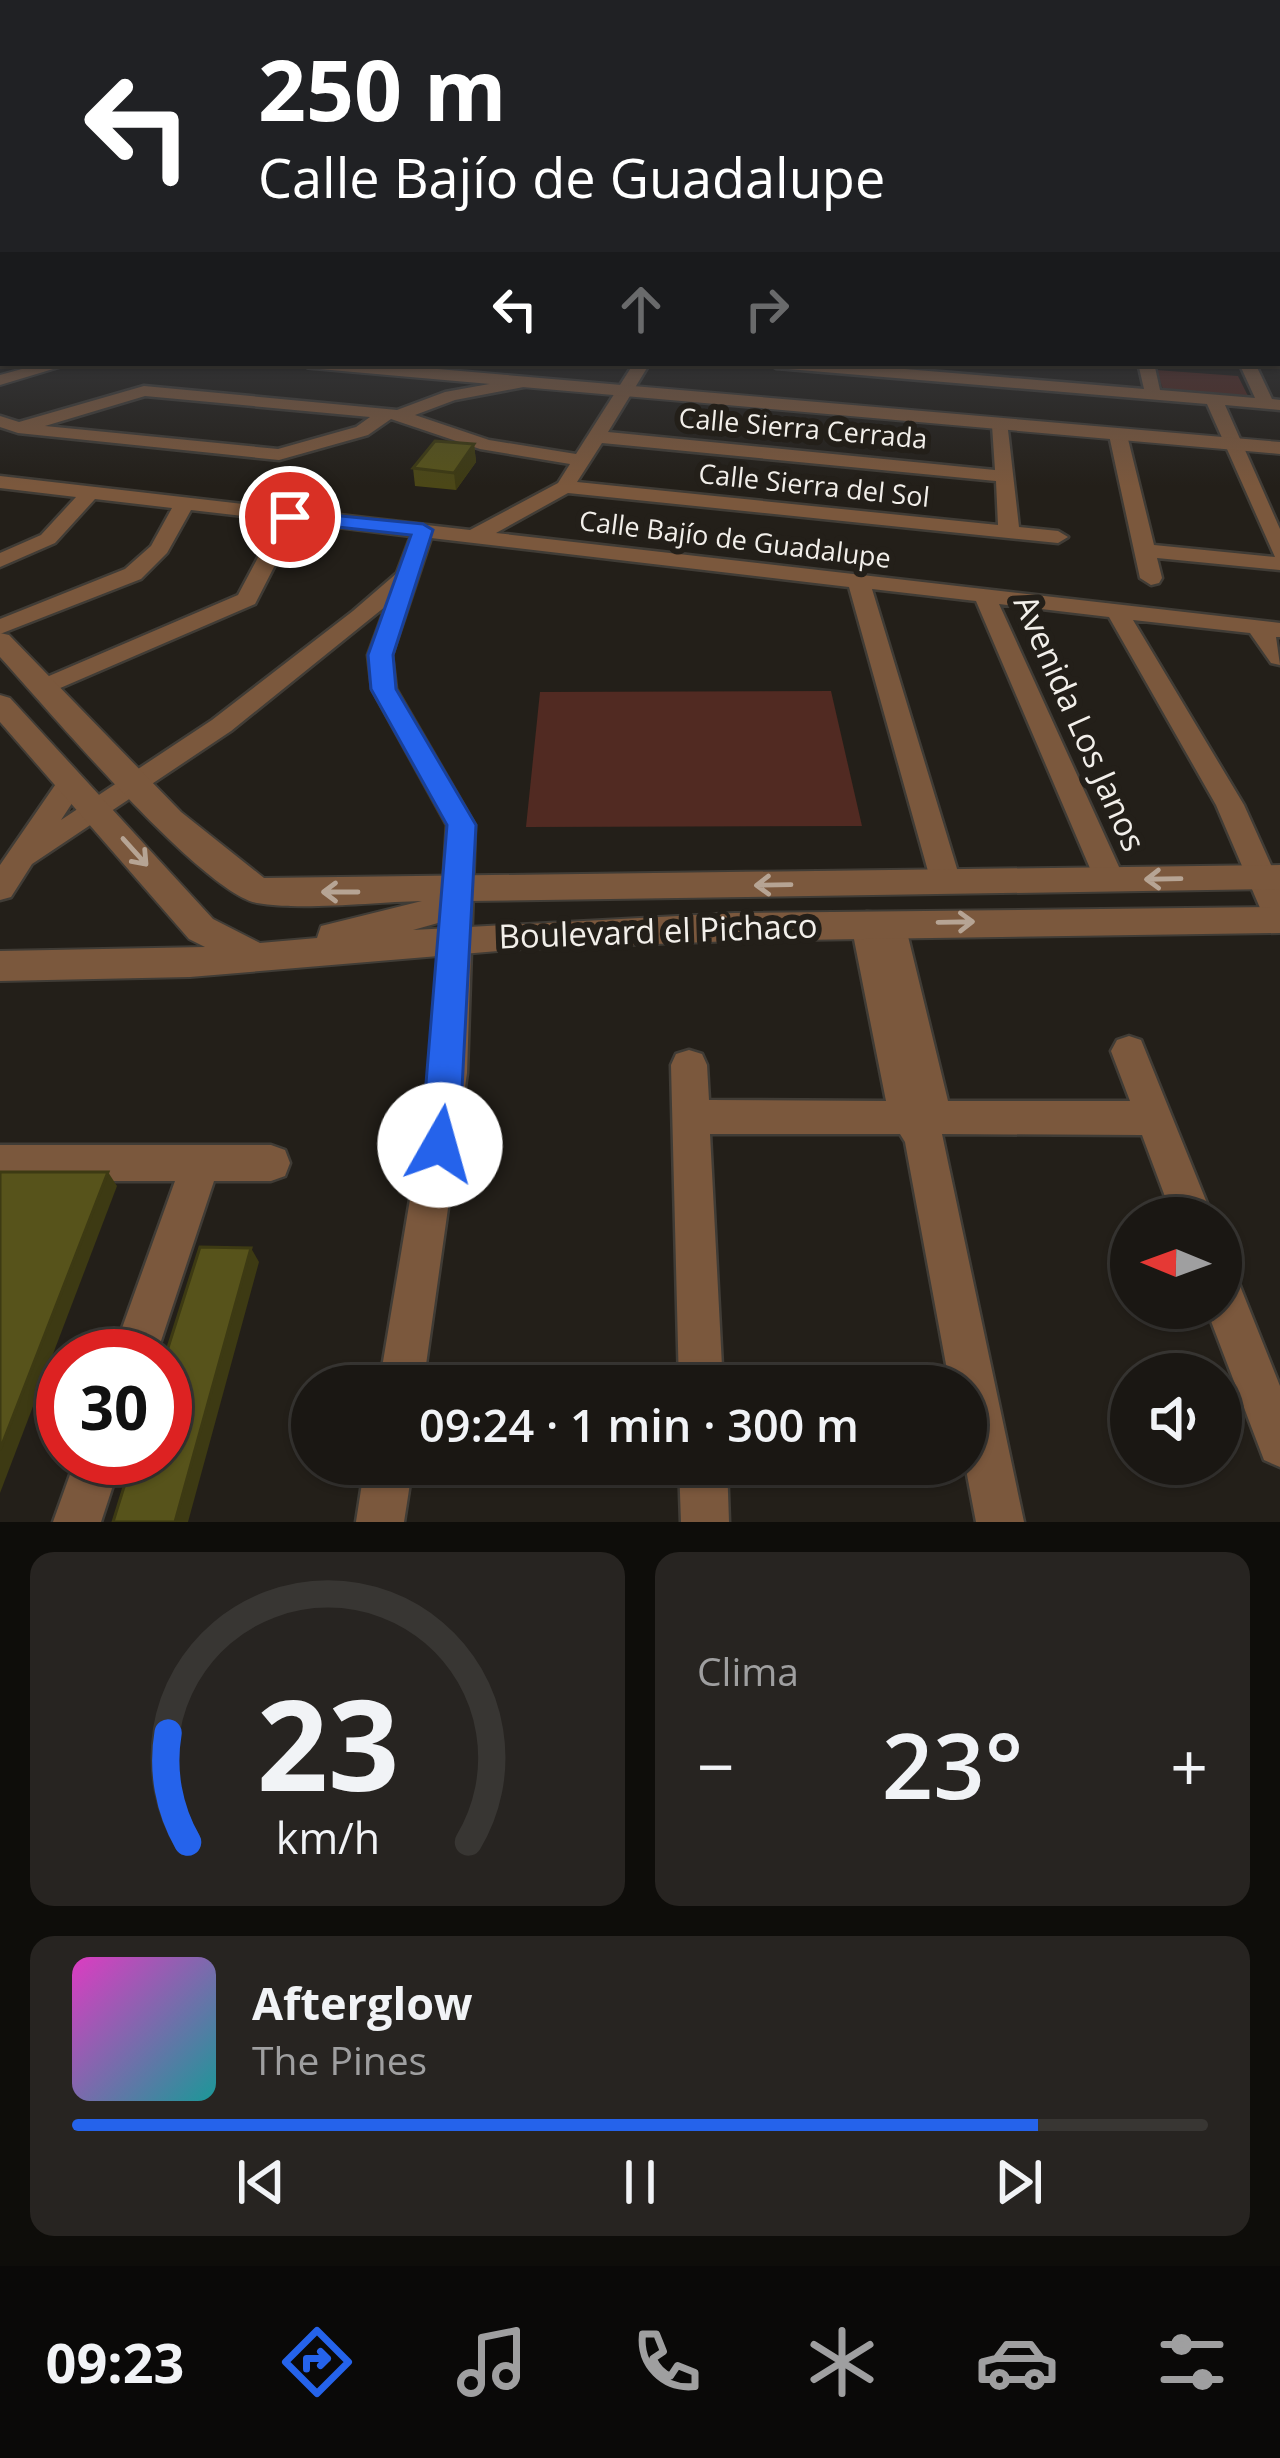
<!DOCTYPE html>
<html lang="es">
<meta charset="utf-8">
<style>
body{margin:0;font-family:"Open Sans",sans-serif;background:#272421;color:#f1f3f6;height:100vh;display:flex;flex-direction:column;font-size:45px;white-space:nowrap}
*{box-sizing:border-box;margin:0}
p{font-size:39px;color:#9f9fa0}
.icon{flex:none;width:66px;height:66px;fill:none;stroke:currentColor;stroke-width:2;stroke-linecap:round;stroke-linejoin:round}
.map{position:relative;height:1522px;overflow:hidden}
.details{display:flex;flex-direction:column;gap:30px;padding:30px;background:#0e0d0a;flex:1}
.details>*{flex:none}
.banner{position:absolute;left:0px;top:0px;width:1281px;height:366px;box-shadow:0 3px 9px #0004,0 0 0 3px #383633;background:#202124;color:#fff;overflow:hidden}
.needle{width:78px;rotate:271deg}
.tools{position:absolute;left:1110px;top:1197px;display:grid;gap:24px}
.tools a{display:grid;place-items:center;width:132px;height:132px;border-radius:50%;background:#1a1713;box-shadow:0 3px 9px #0004,0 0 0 3px #383633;font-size:60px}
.speed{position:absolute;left:36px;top:1329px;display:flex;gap:24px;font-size:60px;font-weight:700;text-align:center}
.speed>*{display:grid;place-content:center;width:156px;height:156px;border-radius:50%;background:#1a1713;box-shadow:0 3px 9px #0004,0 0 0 3px #383633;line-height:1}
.speed .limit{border:18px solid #d22;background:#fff;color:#111}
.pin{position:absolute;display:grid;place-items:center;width:102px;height:102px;color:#fff;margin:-51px;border:6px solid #fff;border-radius:50%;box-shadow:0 3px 12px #0007}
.me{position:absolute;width:132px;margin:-66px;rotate:7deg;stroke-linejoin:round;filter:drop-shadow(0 0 9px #0008)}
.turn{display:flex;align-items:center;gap:42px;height:252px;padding:0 60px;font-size:54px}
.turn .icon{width:156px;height:156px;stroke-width:2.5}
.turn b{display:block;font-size:84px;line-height:102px}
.lanes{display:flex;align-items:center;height:114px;padding:0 60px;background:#0003;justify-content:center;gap:60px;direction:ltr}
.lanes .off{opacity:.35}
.big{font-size:90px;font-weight:600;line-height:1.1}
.details .tile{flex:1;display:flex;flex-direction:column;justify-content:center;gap:18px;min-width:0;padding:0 42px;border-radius:24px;background:#272421}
.details .dial{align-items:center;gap:0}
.dial svg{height:312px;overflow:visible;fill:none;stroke:#383633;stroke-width:7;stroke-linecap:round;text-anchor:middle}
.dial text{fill:#f1f3f6;stroke:none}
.song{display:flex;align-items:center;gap:36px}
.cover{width:144px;height:144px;border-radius:18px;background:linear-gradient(135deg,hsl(310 70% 55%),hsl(180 70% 35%))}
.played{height:12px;border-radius:6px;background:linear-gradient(90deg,#2563eb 85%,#383633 85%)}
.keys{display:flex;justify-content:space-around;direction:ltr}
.heat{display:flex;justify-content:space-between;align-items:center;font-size:66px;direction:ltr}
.details .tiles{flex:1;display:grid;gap:30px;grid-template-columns:1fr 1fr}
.tile:last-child{grid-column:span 2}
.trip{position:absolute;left:291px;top:1365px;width:696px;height:120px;border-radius:60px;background:#1a1713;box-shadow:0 3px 9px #0004,0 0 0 3px #383633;font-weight:600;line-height:120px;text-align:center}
.dock{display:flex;height:192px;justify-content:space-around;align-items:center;background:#0a0908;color:#9f9fa0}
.dock .icon{width:84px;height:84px}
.dock .on{color:#2563eb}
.dock b{font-size:54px;color:#f1f3f6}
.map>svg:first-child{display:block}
.green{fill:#512a22}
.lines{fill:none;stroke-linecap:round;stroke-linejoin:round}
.minor-casing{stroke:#403c36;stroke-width:5}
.tertiary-casing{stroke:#403c36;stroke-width:4}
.minor{fill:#7b583d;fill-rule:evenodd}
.tertiary{fill:#7b583d;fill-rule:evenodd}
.wall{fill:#4b4717}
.shaded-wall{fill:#3d3a13}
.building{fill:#57531b;stroke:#3d3a13;stroke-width:3}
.oneway{stroke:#b6a494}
.route{fill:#2563eb;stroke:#184099;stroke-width:3}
.labels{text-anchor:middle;stroke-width:12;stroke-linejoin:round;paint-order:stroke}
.far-street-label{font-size:27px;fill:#f2efea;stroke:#231f19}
.street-label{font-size:33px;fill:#f2efea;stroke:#231f19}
</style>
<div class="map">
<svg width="1280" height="1522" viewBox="0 0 1280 1522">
<rect width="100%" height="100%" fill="#231f19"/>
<g class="green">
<path d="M 1156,370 L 1238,376 L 1248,396 L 1163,389 Z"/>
<path d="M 831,691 L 862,826 L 526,827 L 540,692 Z"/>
</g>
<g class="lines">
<g class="minor-casing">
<g id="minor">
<rect x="1278" y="307" width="2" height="8"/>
<path d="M 634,363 L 650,363 L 608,432 L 995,470 L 992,425 L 1007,421 L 1019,527 L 1058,531 L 1068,537 L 1058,543 L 568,493 L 496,533 L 1280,623 L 1280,637 L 1276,637 L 1280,665 L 1271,663 L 1250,633 L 1133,620 L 1244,805 L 1280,885 L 1280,932 L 1269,929 L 1216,805 L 1109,617 L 999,604 L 1125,880 L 1121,888 L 1099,888 L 1095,880 L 976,601 L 872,589 L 961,882 L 957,890 L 935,890 L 931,882 L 849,587 L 431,538 L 392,655 L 396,689 L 475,825 L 467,1073 L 423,1386 L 379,1386 L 431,1073 L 447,825 L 372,689 L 368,655 L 386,606 L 231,731 L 32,864 L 11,897 L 0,900 L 0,865 L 62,775 L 72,773 L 86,782 L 61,820 L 212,720 L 353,611 L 397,573 L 411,536 L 297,522 L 255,604 L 44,695 L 32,687 L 35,682 L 238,595 L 278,520 L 191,510 L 167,553 L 141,579 L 0,634 L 0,619 L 125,569 L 151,546 L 172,508 L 95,499 L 55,543 L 0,567 L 0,553 L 41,535 L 76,497 L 0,488 L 0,476 L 470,530 L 558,483 L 570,464 L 480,449 L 391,419 L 368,435 L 279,460 L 18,433 L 0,427 L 0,416 L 19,422 L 144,386 L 397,410 L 445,392 L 523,378 L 531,383 L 529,386 L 455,400 L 415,415 L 489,440 L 576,454 ZM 145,396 L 370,417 L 356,427 L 278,449 L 45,426 ZM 602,443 L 996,481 L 998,525 L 577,482 Z"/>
<path d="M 768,363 L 833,363 L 1144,389 L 1138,363 L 1154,363 L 1160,390 L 1255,398 L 1239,363 L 1255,363 L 1272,399 L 1280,400 L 1280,410 L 1225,405 L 1280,529 L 1280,570 L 1157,558 L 1162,578 L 1159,583 L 1151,585 L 1140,578 L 1109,435 L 1118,430 L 1127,435 L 1154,545 L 1275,557 L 1207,404 L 776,368 Z"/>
<path d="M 867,912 L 900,915 L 905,924 L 948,1101 L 1130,1101 L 1111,1051 L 1117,1040 L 1129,1036 L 1141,1040 L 1213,1218 L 1173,1218 L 1142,1135 L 942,1134 L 1024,1522 L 976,1522 L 965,1464 L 966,1386 L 950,1386 L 905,1142 L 900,1134 L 710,1134 L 723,1386 L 679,1386 L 671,1065 L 676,1054 L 689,1050 L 702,1054 L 707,1065 L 709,1100 L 886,1101 L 851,924 L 856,915 Z"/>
<path d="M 0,1145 L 271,1145 L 285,1150 L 290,1163 L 285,1176 L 271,1181 L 214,1181 L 156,1356 L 112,1356 L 175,1181 L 0,1181 Z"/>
<path d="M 1221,1270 L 1236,1276 L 1280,1386 L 1280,1467 L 1264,1460 L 1206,1308 L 1221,1308 Z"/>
<path d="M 76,1458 L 122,1458 L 101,1522 L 53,1522 Z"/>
<path d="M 365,1464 L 413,1464 L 404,1522 L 356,1522 Z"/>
<path d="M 679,1464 L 727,1464 L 729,1522 L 681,1522 Z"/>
</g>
</g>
<g class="tertiary-casing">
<g id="tertiary">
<path d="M 44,363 L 73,363 L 0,385 L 0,375 Z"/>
<path d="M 299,363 L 368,363 L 1280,442 L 1280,454 L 308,368 Z"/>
<path d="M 0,633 L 9,635 L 181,812 L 264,878 L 1280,865 L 1280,889 L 468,901 L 445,921 L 413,930 L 734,913 L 1280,907 L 1280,933 L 734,941 L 522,949 L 190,977 L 0,981 L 0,951 L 205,947 L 189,939 L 0,722 L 0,695 L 10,698 L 213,919 L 260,943 L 317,938 L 321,926 L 422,901 C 375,902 301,911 257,903 C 201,892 45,706 0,657 Z"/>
</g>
</g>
<use href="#minor" class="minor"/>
<use href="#tertiary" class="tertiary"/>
</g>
<path class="wall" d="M 474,444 L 476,462 L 456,490 L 415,486 L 413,468 Z"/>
<g class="shaded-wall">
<path d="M 474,444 L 476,462 L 456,490 L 454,473 Z"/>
<path d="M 108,1172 L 117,1186 L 0,1493 L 0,1450 Z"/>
<path d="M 251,1248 L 259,1262 L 188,1522 L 175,1522 Z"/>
</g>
<g class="building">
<path d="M 435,441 L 474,444 L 454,473 L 413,468 Z"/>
<path d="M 0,1172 L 108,1172 L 0,1450 Z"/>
<path d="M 200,1247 L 251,1248 L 175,1522 L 113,1522 L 133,1458 L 165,1458 L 165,1357 Z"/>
</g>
<defs><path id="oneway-shaft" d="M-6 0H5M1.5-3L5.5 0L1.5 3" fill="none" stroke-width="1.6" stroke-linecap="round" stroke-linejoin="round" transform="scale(3)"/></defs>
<g class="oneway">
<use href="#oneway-shaft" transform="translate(135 852) rotate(48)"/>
<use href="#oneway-shaft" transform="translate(1163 879) rotate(179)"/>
<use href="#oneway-shaft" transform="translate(773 885) rotate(179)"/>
<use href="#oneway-shaft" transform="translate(340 892) rotate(-180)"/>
<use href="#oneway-shaft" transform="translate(956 922) rotate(-1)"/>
</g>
<linearGradient id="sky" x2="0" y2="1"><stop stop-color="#13110e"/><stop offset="0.56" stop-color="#3f4249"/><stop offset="1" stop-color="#3f4249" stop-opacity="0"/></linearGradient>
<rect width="1280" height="486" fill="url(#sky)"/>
<path class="route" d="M 290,511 L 423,524 L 433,530 L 393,655 L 396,689 L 476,825 L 459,1145 L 453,1158 L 440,1163 L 426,1158 L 421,1145 L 447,825 L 371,689 L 368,655 L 411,535 L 283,521 L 280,517 Z"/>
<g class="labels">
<g class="far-street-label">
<text transform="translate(803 429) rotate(5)" y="9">Calle Sierra Cerrada</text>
<text transform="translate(814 486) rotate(6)" y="9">Calle Sierra del Sol</text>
<text transform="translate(735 540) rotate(7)" y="9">Calle Bajío de Guadalupe</text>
</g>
<g class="street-label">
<text transform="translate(1080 723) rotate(66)" y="12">Avenida Los Janos</text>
<text transform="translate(658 931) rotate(-2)" y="12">Boulevard el Pichaco</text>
</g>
</g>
</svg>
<div class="tools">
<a><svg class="needle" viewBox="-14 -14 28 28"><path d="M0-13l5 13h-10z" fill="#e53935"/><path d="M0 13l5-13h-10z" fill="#9f9fa0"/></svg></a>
<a><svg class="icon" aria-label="sound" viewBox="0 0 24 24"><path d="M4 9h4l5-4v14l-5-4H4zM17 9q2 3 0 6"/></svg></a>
</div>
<div class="speed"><div class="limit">30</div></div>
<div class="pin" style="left:290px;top:517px;background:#d93025"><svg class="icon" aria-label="arrive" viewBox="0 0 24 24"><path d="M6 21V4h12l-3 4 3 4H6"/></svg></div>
<svg class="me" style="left:440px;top:1145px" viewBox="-20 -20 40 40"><circle r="19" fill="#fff"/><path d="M0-13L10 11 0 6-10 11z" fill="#2563eb"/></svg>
<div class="trip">09:24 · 1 min · 300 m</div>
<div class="banner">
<div class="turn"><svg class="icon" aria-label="left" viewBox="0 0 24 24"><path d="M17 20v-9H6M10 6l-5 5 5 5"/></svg><div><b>250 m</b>Calle Bajío de Guadalupe</div></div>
<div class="lanes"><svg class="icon" aria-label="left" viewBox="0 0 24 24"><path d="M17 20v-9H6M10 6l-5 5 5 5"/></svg><svg class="icon off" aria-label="ahead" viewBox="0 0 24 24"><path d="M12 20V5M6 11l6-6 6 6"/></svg><svg class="icon off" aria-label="right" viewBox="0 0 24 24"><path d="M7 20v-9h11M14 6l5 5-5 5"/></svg></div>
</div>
</div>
<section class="details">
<div class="tiles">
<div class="tile dial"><svg viewBox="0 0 100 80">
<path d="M14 69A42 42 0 1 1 86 69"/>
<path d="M14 69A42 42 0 0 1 9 41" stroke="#2563eb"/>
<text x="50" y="56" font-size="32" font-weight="700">23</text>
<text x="50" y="72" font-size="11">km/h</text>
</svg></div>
<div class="tile"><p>Clima</p>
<div class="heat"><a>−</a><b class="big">23°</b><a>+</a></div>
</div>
<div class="tile">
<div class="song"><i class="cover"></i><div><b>Afterglow</b><p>The Pines</p></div></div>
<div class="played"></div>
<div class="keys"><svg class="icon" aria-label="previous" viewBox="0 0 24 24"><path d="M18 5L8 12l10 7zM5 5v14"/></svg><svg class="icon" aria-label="pause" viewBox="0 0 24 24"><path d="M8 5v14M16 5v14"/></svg><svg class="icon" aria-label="next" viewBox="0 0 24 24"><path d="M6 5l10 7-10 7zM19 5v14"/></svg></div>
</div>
</div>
</section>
<nav class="dock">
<b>09:23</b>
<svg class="icon on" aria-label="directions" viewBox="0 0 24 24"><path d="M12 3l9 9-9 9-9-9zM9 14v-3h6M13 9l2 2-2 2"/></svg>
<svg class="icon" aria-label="music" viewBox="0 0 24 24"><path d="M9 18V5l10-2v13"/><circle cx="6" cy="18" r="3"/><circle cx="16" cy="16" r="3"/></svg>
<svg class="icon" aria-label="phone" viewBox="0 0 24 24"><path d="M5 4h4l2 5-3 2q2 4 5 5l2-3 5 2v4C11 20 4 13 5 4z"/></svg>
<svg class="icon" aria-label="climate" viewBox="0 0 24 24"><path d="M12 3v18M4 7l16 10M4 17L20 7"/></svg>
<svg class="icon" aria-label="car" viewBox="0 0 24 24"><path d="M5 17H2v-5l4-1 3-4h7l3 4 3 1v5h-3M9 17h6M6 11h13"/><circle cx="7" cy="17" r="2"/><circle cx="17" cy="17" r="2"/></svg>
<svg class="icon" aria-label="filters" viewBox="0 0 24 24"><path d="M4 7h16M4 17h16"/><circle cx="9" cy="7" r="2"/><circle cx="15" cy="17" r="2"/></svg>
</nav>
